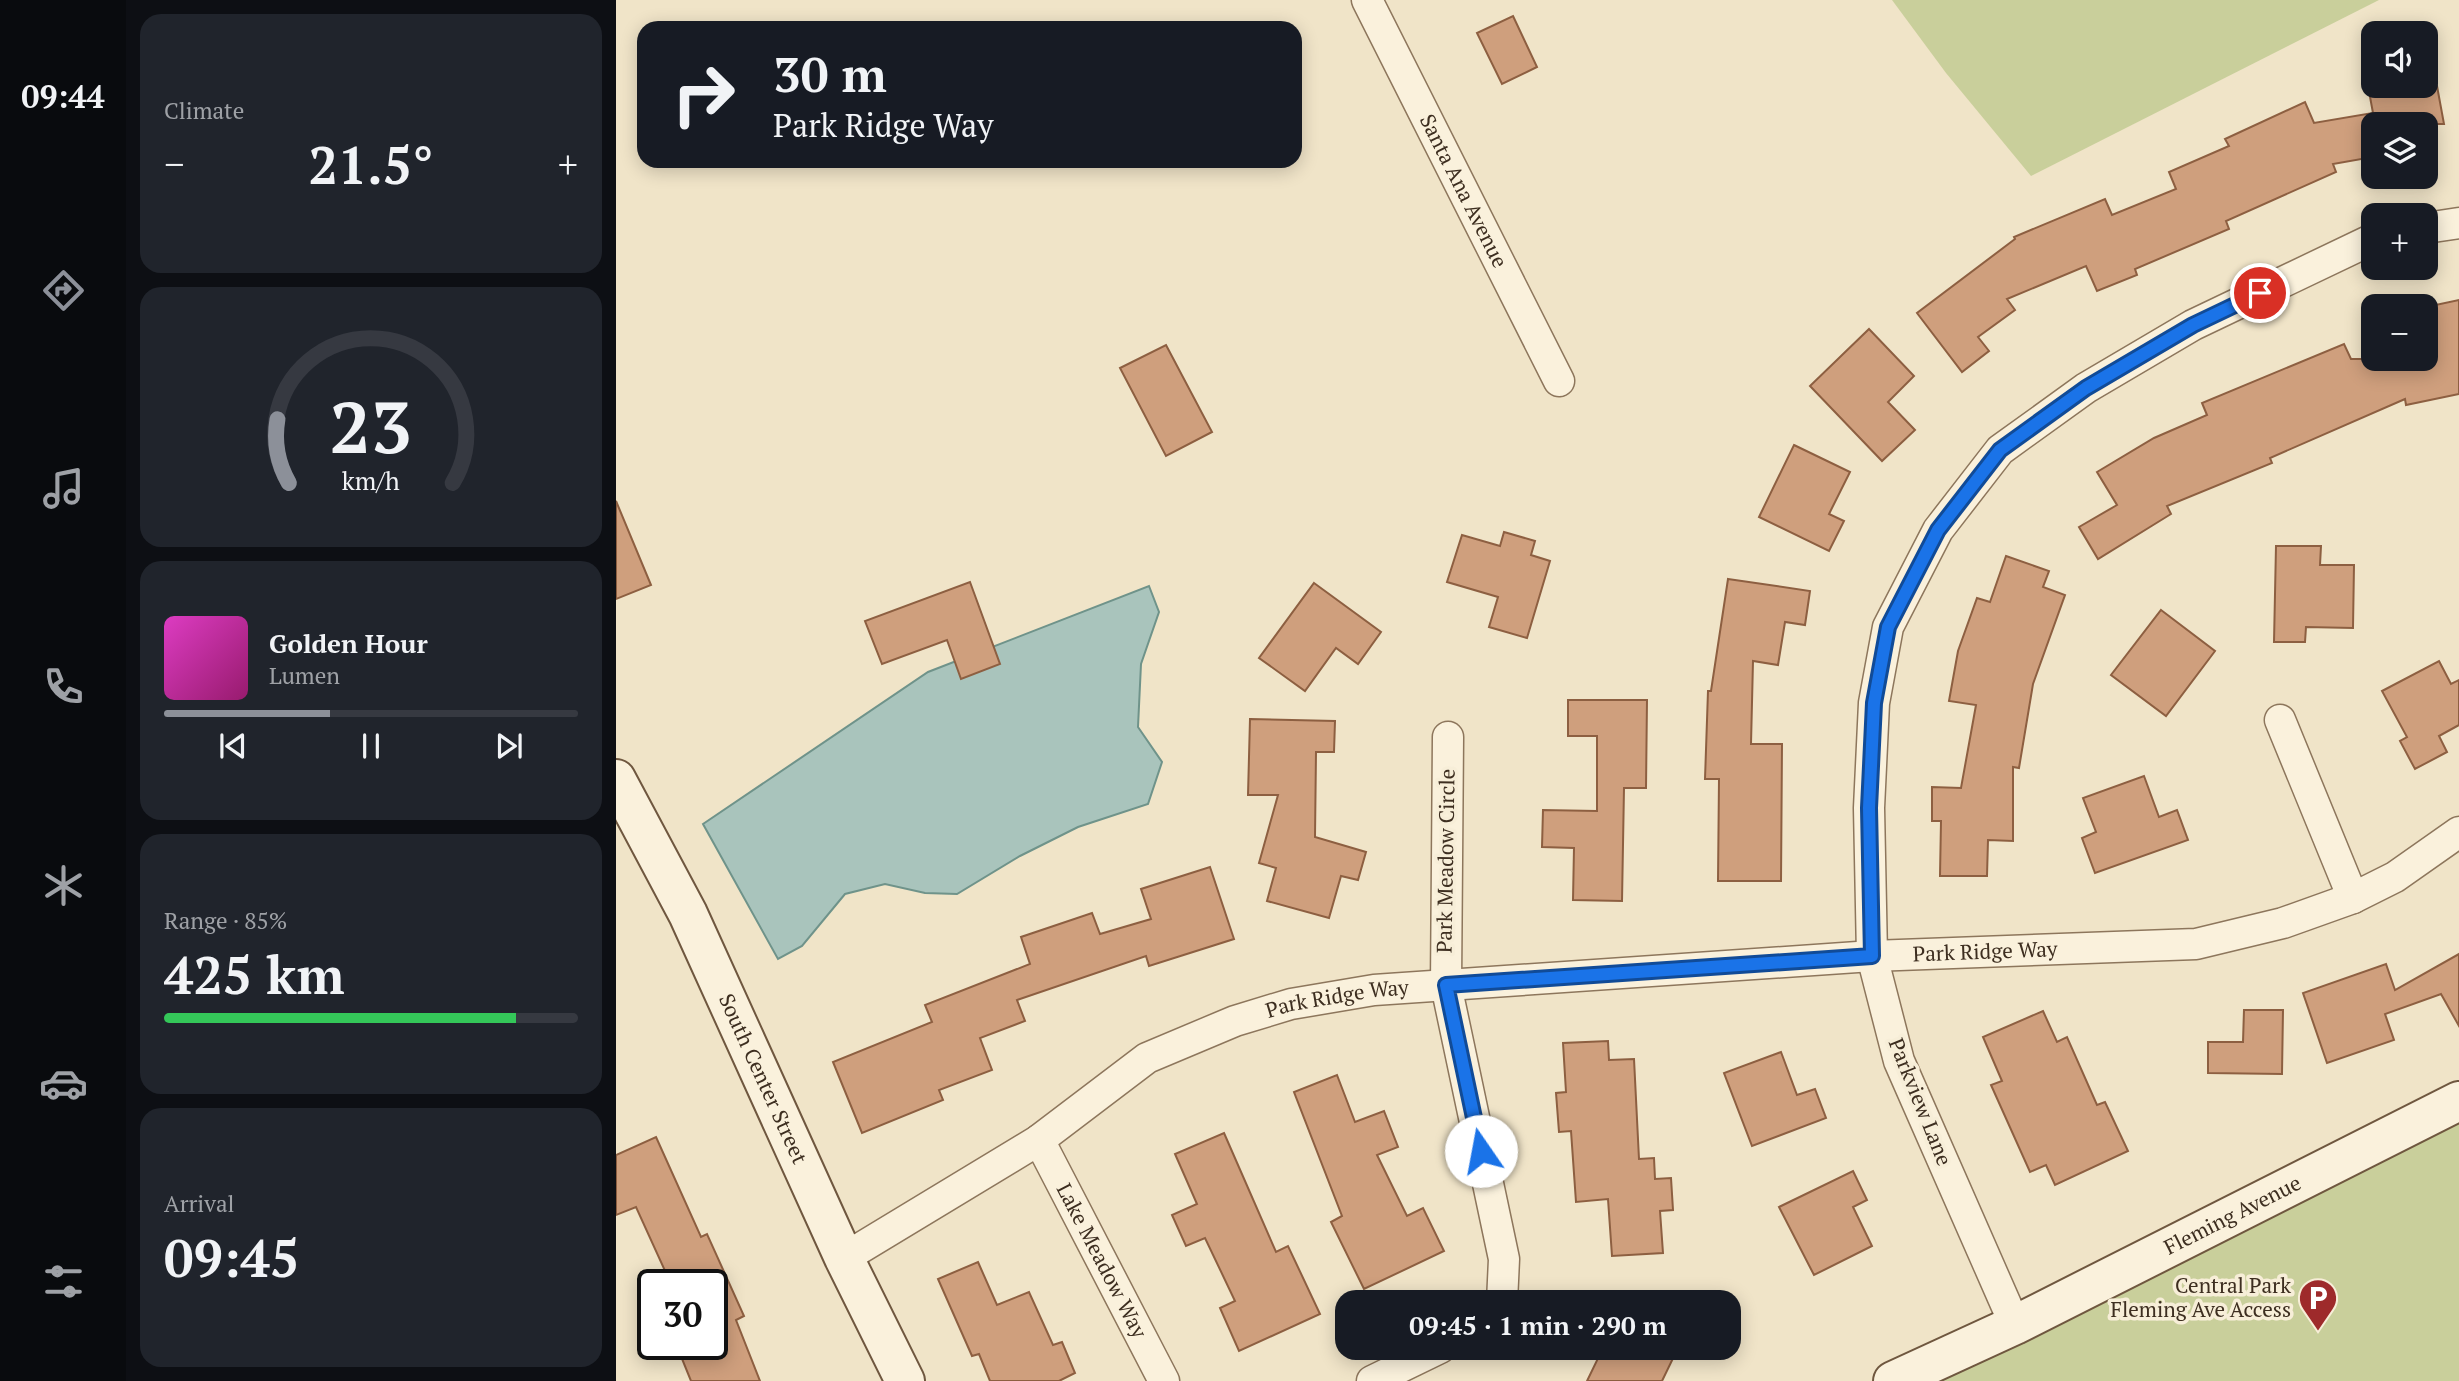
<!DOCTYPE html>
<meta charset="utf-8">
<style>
body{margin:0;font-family:"PT Serif",serif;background:#20242c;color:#f1f3f6;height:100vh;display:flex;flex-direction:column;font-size:26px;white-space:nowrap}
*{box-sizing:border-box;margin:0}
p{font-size:23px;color:#9ea1a6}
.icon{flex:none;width:38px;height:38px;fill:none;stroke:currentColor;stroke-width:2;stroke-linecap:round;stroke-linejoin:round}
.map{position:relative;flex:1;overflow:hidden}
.side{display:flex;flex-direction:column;gap:14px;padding:14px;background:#0d0f14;width:490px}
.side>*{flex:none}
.banner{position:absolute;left:21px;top:21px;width:665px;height:147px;border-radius:21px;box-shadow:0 4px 18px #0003;background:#171b24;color:#f1f3f6;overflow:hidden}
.buttons{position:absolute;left:1745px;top:21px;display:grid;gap:14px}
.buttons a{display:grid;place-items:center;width:77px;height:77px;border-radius:14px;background:#171b24;box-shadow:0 4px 18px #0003;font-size:35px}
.speed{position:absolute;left:21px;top:1269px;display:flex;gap:14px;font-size:35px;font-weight:700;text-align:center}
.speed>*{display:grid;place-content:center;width:91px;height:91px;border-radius:50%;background:#171b24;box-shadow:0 4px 18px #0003;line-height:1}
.speed .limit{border:4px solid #111;border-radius:10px;background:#fff;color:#111}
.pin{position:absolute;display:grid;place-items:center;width:60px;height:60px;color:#fff;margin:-30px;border:4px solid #fff;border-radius:50%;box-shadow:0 2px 7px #0007}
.me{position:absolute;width:77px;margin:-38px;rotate:348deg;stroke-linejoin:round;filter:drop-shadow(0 0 5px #0008)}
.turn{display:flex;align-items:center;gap:24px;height:147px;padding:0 21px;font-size:32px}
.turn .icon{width:91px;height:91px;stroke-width:2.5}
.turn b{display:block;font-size:49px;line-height:60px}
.big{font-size:52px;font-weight:700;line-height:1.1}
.side .tile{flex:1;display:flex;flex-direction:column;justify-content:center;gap:10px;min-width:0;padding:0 24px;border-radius:21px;background:#20242c}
.side .dial{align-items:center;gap:0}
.dial svg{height:182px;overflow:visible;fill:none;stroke:#363941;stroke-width:7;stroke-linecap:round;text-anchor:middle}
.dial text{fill:#f1f3f6;stroke:none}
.song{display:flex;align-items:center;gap:21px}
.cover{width:84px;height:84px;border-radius:10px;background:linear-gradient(135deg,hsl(310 70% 55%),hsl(320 70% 35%))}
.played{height:7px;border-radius:4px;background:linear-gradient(90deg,#8c9099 40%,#363941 40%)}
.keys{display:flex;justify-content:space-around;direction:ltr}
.heat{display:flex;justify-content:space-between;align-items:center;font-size:38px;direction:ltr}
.charge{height:10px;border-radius:5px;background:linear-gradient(90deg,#34c759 85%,#363941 0)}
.trip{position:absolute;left:719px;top:1290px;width:406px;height:70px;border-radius:21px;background:#171b24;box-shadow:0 4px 18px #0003;font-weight:700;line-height:70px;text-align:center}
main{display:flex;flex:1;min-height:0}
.tabs{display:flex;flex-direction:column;width:126px;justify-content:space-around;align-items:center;background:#090b0e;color:#9ea1a6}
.tabs .icon{width:49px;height:49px}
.tabs .current{color:#8c9099}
.tabs b{font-size:32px;color:#f1f3f6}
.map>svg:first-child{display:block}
.green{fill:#c9cf9b}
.water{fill:#a9c4bc;stroke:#6f938a;stroke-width:2}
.building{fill:#cf9f7d;stroke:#8d5f41;stroke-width:2}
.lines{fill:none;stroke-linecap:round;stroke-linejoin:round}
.street-casing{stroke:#8d765c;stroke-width:33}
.secondary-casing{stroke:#6f573f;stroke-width:42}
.street{stroke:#faf1dc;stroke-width:30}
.secondary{stroke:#faf1dc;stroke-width:38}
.route-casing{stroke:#114b97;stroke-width:18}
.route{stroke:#1a73e8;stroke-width:12}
.labels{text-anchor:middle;stroke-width:7;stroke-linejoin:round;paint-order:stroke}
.street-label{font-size:21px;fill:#3d2e20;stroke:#f7eed8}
.poi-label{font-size:21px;fill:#3d2e20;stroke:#f7eed8;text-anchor:end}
</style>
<main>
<nav class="tabs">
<b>09:44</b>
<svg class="icon current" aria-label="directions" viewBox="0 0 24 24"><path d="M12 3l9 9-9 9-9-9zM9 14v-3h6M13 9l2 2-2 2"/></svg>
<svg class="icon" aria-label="music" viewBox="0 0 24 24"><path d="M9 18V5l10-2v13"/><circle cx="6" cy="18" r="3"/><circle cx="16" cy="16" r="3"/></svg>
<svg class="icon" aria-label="phone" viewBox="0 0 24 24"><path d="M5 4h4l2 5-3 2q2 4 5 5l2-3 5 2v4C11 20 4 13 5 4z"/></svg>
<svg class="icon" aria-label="climate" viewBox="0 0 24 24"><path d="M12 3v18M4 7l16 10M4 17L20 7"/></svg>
<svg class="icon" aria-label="car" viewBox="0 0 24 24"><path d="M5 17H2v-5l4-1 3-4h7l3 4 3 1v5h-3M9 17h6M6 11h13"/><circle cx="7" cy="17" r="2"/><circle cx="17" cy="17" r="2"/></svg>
<svg class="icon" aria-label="filters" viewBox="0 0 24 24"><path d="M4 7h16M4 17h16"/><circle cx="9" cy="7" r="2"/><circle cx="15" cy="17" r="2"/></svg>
</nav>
<section class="side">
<div class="tile"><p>Climate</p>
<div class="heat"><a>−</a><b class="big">21.5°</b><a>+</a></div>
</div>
<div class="tile dial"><svg viewBox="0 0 100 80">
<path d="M14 69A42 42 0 1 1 86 69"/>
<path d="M14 69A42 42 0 0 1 9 41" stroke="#8c9099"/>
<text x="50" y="56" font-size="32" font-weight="700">23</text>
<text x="50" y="72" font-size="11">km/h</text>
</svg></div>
<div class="tile">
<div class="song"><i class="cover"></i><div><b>Golden Hour</b><p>Lumen</p></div></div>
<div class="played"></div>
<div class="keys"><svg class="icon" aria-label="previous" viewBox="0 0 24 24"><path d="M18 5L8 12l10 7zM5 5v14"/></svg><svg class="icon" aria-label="pause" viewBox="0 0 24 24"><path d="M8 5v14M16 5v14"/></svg><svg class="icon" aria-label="next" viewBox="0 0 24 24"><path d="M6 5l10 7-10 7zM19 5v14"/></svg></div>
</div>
<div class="tile"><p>Range · 85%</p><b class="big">425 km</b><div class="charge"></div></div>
<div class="tile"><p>Arrival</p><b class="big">09:45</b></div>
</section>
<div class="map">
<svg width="1843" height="1381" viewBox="0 0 1843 1381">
<rect width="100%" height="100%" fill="#f0e4c8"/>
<g class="green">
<path d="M 1276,0 L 1763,0 L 1415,176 L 1330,73 Z"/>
<path d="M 1843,1100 L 1843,1381 L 1277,1381 Z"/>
</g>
<path class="water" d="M 533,586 L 543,612 L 525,664 L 522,727 L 546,762 L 532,804 L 462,827 L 404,856 L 341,894 L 309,893 L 269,884 L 229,894 L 186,946 L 162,959 L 87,824 L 312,672 Z"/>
<g class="building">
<path d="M 897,16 L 921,67 L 886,84 L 861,33 Z"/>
<path d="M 1752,86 L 1821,86 L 1828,124 L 1759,124 L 1757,114 L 1757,157 L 1717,164 L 1720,172 L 1610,221 L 1613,229 L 1519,269 L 1521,275 L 1481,291 L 1470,266 L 1391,299 L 1399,310 L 1362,337 L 1373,351 L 1346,372 L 1301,313 L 1399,239 L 1398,237 L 1489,199 L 1496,215 L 1560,189 L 1553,172 L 1613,146 L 1609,139 L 1689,102 L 1698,123 L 1757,113 Z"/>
<path d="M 1843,300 L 1843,394 L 1790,405 L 1789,399 L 1654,458 L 1656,463 L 1551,506 L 1555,514 L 1482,559 L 1463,527 L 1501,505 L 1481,472 L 1538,438 L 1591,415 L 1586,403 L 1728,344 L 1735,359 L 1810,359 L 1810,307 Z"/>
<path d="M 1253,329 L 1298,376 L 1272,402 L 1299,430 L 1266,461 L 1194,386 Z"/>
<path d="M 550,345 L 596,432 L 550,456 L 504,368 Z"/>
<path d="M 1178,445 L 1234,472 L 1213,514 L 1228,521 L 1213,551 L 1143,517 Z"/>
<path d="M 0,501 L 35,585 L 0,599 Z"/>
<path d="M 888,532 L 919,541 L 915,555 L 934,561 L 911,638 L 873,627 L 882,597 L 831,582 L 846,535 L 884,546 Z"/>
<path d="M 1660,546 L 1705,546 L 1704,565 L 1738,565 L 1737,628 L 1690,627 L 1689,642 L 1658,642 Z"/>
<path d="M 1390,556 L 1433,571 L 1427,587 L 1449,595 L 1417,684 L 1403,768 L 1397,767 L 1397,841 L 1372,840 L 1371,876 L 1324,876 L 1325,821 L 1316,821 L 1316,787 L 1345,788 L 1360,705 L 1333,701 L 1342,651 L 1361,598 L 1374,602 Z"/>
<path d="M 1112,579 L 1194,591 L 1189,625 L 1169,622 L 1162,665 L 1137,661 L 1135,744 L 1166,744 L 1165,881 L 1102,881 L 1103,779 L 1089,779 L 1092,691 L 1095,691 Z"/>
<path d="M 354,582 L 384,664 L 345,679 L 331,640 L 266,664 L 249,621 Z"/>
<path d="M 698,583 L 765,632 L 742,664 L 720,648 L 689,691 L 643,658 Z"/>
<path d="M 1545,610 L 1599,651 L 1550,716 L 1495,675 Z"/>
<path d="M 1823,661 L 1835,684 L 1843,680 L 1843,725 L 1823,736 L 1831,752 L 1799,769 L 1784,741 L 1791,737 L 1766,691 Z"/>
<path d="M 952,700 L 1031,700 L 1030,788 L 1008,788 L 1006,901 L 957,900 L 958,848 L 926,847 L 927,810 L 981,811 L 981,736 L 952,736 Z"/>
<path d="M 634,719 L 719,721 L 718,752 L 700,752 L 699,837 L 750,852 L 742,880 L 725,876 L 713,918 L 651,901 L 660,868 L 643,863 L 662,795 L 632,795 Z"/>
<path d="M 1528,776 L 1543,817 L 1561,810 L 1572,840 L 1479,873 L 1466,838 L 1480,832 L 1467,798 Z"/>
<path d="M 594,867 L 618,939 L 533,966 L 530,956 L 401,1000 L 409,1021 L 364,1038 L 376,1070 L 323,1090 L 327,1100 L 246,1133 L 217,1062 L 316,1022 L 309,1005 L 414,964 L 405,937 L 476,913 L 484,934 L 535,919 L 525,889 Z"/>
<path d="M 1843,954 L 1843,1026 L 1825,994 L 1769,1014 L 1778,1040 L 1711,1063 L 1687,993 L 1770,964 L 1779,990 Z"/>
<path d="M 1628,1010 L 1667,1010 L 1666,1074 L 1592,1073 L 1592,1042 L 1627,1042 Z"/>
<path d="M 1427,1011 L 1441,1042 L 1451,1037 L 1481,1105 L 1489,1102 L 1512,1151 L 1439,1185 L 1430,1165 L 1414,1172 L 1375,1085 L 1386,1081 L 1367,1037 Z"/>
<path d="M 992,1041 L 993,1060 L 1018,1059 L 1023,1159 L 1038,1158 L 1039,1179 L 1055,1178 L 1057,1210 L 1044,1211 L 1047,1253 L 996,1256 L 992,1199 L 960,1202 L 955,1131 L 943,1132 L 940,1093 L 950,1092 L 947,1043 Z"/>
<path d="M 1165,1052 L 1181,1095 L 1199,1089 L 1210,1118 L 1136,1146 L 1108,1073 Z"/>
<path d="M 721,1075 L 739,1122 L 768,1111 L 782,1147 L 761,1155 L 791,1216 L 807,1208 L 828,1251 L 748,1289 L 715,1222 L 726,1216 L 678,1092 Z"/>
<path d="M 608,1133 L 660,1252 L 672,1246 L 704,1314 L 623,1351 L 604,1308 L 619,1301 L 589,1238 L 570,1246 L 556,1215 L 581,1204 L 559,1154 Z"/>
<path d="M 40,1137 L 85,1237 L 91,1234 L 128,1316 L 120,1320 L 144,1381 L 75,1381 L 60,1344 L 96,1344 L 96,1284 L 55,1284 L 20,1207 L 0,1215 L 0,1155 Z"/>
<path d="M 1237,1171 L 1251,1200 L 1237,1207 L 1256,1246 L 1198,1275 L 1163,1207 Z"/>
<path d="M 362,1262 L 381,1305 L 413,1292 L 437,1345 L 446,1342 L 459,1373 L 443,1381 L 374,1381 L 363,1354 L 356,1356 L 322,1279 Z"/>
<path d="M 987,1348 L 1062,1348 L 1046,1381 L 971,1381 Z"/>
</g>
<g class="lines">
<g class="street-casing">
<g id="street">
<path id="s1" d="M 751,0 L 943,381"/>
<path d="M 1810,228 L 1843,223"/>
<path d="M 1664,720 L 1737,898"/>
<path d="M 832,737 L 830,985 L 888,1259 L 886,1302"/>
<path id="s2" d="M 423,1140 L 548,1381"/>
<path id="s3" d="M 228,1258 L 423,1140 L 531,1058 L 619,1021 L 675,1004 L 758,990 L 1256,956 L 1580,944 L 1667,923 L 1737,898 L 1779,877 L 1843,832"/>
<path d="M 1399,1325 L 1283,1061 L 1256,956 L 1253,808 L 1258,703 L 1272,627 L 1322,530 L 1384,450 L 1470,388 L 1577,325 L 1757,239"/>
<path d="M 756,1381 L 824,1348"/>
</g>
</g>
<g class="secondary-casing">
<g id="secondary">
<path id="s4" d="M 0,779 L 72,914 L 228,1258 L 289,1381"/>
<path id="s5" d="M 1277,1381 L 1399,1325 L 1843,1101"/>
</g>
</g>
<use href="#street" class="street"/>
<use href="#secondary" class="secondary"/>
</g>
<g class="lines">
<g class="route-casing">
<path id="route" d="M 865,1151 L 830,985 L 1256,956 L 1253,808 L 1258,703 L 1272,627 L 1322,530 L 1384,450 L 1470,388 L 1577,325 L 1644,293"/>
</g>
<use href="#route" class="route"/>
</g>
<defs>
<g id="parking-pin" transform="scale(2.0125)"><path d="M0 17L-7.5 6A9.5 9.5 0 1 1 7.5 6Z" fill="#9e2a2b" stroke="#f7eed8"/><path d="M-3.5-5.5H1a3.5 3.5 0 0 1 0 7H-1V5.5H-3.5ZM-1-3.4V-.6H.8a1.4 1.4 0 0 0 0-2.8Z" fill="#fff"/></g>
</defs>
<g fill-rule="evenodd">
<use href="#parking-pin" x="1702" y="1298"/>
</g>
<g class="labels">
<g class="street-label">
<text dy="7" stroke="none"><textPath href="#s1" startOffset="214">Santa Ana Avenue</textPath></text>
<text transform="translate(830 861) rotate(-89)" y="7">Park Meadow Circle</text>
<text dy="7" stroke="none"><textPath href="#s3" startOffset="1214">Park Ridge Way</textPath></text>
<text dy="7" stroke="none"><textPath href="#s3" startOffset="564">Park Ridge Way</textPath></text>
<text dy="7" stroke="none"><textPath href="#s4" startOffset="334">South Center Street</textPath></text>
<text transform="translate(1304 1102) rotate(68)" y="7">Parkview Lane</text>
<text dy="7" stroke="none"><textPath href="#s5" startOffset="378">Fleming Avenue</textPath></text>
<text dy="7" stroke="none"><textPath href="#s2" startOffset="136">Lake Meadow Way</textPath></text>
</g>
<g class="poi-label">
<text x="1675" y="1293">Central Park<tspan x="1675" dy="24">Fleming Ave Access</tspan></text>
</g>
</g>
</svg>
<div class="buttons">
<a><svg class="icon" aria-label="sound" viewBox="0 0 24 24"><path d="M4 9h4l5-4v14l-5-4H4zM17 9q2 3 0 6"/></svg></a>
<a><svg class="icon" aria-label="layers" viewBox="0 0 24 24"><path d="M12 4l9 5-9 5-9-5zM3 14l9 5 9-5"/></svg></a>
<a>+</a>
<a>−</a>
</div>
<div class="speed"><div class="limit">30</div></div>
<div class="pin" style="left:1644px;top:293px;background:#d93025"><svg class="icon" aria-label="arrive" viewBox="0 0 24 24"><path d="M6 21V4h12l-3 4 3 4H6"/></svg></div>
<svg class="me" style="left:865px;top:1151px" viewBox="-20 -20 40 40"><circle r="19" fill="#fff"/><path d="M0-13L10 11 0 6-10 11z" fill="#1a73e8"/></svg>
<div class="trip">09:45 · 1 min · 290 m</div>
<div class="banner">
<div class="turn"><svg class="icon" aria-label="right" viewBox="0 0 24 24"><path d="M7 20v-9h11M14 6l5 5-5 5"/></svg><div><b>30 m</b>Park Ridge Way</div></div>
</div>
</div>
</main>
